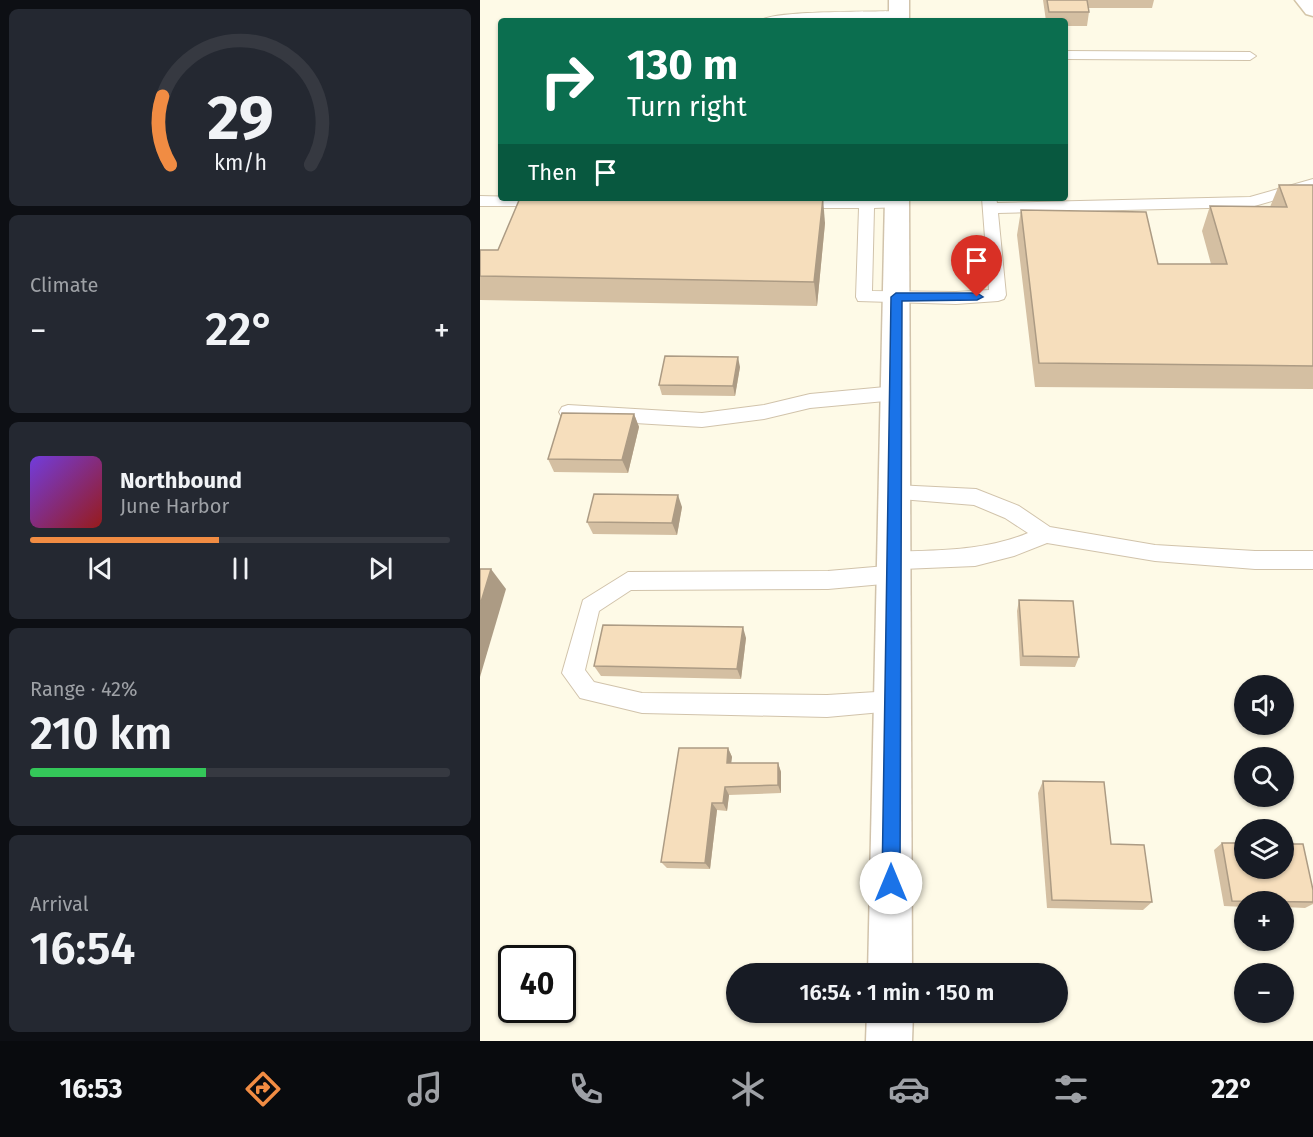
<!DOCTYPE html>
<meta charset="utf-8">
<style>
body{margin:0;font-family:"Fira Sans",sans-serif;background:#242831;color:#f1f3f6;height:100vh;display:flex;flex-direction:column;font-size:22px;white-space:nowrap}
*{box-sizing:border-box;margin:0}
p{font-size:20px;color:#9ea1a6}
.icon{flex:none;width:33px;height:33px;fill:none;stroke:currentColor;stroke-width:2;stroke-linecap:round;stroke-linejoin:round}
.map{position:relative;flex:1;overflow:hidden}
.sheet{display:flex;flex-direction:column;gap:9px;padding:9px;background:#0d0f14;width:480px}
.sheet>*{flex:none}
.hud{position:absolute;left:18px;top:18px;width:570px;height:183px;border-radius:6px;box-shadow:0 2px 4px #0004;background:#0b6e4f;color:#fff;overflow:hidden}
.buttons{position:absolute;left:754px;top:675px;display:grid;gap:12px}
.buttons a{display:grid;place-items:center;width:60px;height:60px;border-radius:50%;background:#171b24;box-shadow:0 2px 4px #0004;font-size:30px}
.speed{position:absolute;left:18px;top:945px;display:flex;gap:12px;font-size:30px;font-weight:700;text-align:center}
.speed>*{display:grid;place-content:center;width:78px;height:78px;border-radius:50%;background:#171b24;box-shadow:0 2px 4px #0004;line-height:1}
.speed .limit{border:3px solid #111;border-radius:9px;background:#fff;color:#111}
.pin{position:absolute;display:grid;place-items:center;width:51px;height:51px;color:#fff;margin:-62px -26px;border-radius:50% 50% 50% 0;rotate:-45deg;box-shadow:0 0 6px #0007}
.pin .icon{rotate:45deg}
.me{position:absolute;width:66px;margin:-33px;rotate:0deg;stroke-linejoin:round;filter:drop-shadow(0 0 4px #0008)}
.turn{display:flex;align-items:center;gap:21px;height:126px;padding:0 30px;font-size:27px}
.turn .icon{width:78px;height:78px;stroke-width:2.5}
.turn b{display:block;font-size:42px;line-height:51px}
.then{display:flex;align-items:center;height:57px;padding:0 30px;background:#0003;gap:12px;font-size:22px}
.big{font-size:45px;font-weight:600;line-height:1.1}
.sheet .tile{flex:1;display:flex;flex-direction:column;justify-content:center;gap:9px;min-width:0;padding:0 21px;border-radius:9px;background:#242831}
.sheet .dial{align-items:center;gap:0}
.dial svg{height:156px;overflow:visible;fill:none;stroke:#363941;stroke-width:7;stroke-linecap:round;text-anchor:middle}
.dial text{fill:#f1f3f6;stroke:none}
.song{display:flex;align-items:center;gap:18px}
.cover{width:72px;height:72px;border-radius:9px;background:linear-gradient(135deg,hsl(260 70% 55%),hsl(0 70% 35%))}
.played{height:6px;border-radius:3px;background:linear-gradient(90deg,#f18c43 45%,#363941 45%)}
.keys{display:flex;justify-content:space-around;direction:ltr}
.heat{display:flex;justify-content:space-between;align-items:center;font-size:33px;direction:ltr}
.charge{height:9px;border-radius:4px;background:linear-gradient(90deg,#34c759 42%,#363941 0)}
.trip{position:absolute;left:246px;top:963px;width:342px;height:60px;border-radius:30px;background:#171b24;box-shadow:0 2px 4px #0004;font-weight:600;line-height:60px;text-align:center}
.tabs{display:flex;height:96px;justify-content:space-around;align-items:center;background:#090b0e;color:#9ea1a6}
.tabs .icon{width:42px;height:42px}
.tabs .on{color:#f18c43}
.tabs b{font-size:27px;color:#f1f3f6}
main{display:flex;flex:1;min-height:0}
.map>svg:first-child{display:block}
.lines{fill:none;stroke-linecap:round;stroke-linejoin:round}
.service-casing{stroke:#d1c3ab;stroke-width:2}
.tertiary-casing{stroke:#d1c3ab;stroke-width:3}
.secondary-casing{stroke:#d4c5a8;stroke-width:3}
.service{fill:#fff;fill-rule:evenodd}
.tertiary{fill:#fff;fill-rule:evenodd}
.secondary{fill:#fff;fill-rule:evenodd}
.wall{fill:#d4bfa2}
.shaded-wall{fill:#ac9b84}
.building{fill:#f6debc;stroke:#ac9b84;stroke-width:1.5}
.route{fill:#1a73e8;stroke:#114b97;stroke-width:1.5}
</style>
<main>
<section class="sheet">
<div class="tile dial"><svg viewBox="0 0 100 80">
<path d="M14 69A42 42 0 1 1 86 69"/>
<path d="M14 69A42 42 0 0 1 10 34" stroke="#f18c43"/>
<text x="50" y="56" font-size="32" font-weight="700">29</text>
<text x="50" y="72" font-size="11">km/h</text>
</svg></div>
<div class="tile"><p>Climate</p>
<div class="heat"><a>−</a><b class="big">22°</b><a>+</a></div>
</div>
<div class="tile">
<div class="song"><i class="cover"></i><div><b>Northbound</b><p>June Harbor</p></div></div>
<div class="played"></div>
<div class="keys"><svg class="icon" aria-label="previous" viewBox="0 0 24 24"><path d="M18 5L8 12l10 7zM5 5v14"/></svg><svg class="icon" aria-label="pause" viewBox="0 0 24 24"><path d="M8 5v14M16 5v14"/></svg><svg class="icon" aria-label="next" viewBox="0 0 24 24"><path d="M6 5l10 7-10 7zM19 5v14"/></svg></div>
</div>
<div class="tile"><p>Range · 42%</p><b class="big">210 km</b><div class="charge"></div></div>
<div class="tile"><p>Arrival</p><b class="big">16:54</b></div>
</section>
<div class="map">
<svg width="833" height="1041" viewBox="0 0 833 1041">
<rect width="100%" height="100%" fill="#fefae7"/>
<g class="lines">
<g class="service-casing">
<g id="service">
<path d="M 419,11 L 425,15 L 423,18 L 280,21 C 292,10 396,12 419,11 Z"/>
<path d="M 585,51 L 770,52 L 776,56 L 770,60 L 585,59 Z"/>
<path d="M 833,179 L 833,189 L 771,207 L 518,213 L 526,295 L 524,299 L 518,301 L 476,304 L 378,301 L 376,297 L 379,208 L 318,208 L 311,203 L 318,198 L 422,201 L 424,204 L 422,207 L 394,208 L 392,291 L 476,292 L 509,290 L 502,198 L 516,198 L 517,203 L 770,197 Z"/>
<path d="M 0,196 L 69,198 L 71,201 L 64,206 L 0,206 Z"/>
<path d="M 416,386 L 422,388 L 425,393 L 422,398 L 416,400 L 330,408 L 284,419 L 222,427 L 88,419 L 82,417 L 79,412 L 82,407 L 88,405 L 222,413 L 284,405 L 330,394 Z"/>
<path d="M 415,485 L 496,489 L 539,506 L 570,527 L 675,545 L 775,551 L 833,551 L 833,569 L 775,569 L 675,561 L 567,543 L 534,556 L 495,566 L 422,569 L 424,574 L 421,580 L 414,583 L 348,589 L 151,590 L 119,611 L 105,670 L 114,682 L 162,693 L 347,695 L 413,691 L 421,694 L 424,701 L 421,708 L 413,711 L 347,717 L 162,713 L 100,698 L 82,673 L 103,600 L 148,572 L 348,571 L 406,566 L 404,561 L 407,555 L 414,552 C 460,550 505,551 548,533 L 525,518 L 494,505 L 408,498 L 405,493 L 408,488 Z"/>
</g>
</g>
<g class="tertiary-casing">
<g id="tertiary">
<rect x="409" y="0" width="20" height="21"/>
<path d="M 405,198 L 429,198 L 432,974 L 388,974 Z"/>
<path d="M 387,1012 L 433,1012 L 432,1041 L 386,1041 Z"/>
</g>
</g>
<g class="secondary-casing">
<path id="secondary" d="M 815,0 L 833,0 L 833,16 L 826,14 Z"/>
</g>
<use href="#service" class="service"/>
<use href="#tertiary" class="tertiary"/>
<use href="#secondary" class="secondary"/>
</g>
<g class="wall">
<path d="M 563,0 L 674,0 L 672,8 L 608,8 L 609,12 L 607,26 L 585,26 L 585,21 L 566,21 Z"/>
<path d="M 799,185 L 833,185 L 833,389 L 555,387 L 537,235 L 541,210 L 678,264 L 731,264 L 722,231 L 730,206 L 790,207 Z"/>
<path d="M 345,223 L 337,306 L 0,300 L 0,250 L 18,250 Z"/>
<path d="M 260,367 L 255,396 L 182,395 L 179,385 Z"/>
<path d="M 154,414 L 159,427 L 148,473 L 74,472 L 68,459 Z"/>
<path d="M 202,507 L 197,535 L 113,534 L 107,522 Z"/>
<path d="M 539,600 L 599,657 L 595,667 L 540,666 L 537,611 Z"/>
<path d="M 266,638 L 261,679 L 121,676 L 114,666 Z"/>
<path d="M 248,748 L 252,757 L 251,763 L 298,763 L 301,772 L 301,793 L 249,795 L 247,811 L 237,810 L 230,869 L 187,868 L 181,862 Z"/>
<path d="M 563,781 L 631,844 L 672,902 L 663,910 L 567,908 L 558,793 Z"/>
<path d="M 742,843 L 833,890 L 833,904 L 825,908 L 804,907 L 804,902 L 765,902 L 765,907 L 744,906 L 734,850 Z"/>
</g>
<g class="shaded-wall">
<path d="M 343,198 L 345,223 L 337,306 L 334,282 Z"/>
<path d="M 258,357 L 260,367 L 255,396 L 253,386 Z"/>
<path d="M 154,414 L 159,427 L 148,473 L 142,460 Z"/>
<path d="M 198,495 L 202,507 L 197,535 L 192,523 Z"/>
<path d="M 11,569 L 26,589 L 0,677 L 0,605 Z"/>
<path d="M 263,627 L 266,638 L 261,679 L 257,669 Z"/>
<path d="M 248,748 L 252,757 L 250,771 L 247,763 Z"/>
<path d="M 298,763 L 301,772 L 301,793 L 298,785 Z"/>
<path d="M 245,787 L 249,795 L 247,811 L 243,803 Z"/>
<path d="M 232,803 L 237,810 L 230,869 L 225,863 Z"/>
</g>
<g class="building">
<path d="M 567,0 L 607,0 L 609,12 L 569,12 Z"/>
<path d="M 799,185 L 833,185 L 833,366 L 559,363 L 541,210 L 666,212 L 678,264 L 747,264 L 730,206 L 807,207 Z"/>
<path d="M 40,198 L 343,198 L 334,282 L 0,276 L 0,250 L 18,250 Z"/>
<path d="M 185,356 L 258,357 L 253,386 L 179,385 Z"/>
<path d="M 82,413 L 154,414 L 142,460 L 68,459 Z"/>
<path d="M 114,494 L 198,495 L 192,523 L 107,522 Z"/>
<path d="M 0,569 L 11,569 L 0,605 Z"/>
<path d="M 539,600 L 593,601 L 599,657 L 543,656 Z"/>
<path d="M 123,625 L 263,627 L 257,669 L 114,666 Z"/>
<path d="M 199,748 L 248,748 L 247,763 L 298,763 L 298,785 L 245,787 L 243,803 L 232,803 L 225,863 L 181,862 Z"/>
<path d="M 563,781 L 624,782 L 631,844 L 664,845 L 672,902 L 572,900 Z"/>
<path d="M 742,843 L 765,843 L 765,868 L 804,868 L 804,844 L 823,844 L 833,890 L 833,902 L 752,901 Z"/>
</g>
<path class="route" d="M 416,293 L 497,293 L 503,297 L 497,300 L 422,301 L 420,883 L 417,889 L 411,891 L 405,889 L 402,883 L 411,297 Z"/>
</svg>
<div class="buttons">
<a><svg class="icon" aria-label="sound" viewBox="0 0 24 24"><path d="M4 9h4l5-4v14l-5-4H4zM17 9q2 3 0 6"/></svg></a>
<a><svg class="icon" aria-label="search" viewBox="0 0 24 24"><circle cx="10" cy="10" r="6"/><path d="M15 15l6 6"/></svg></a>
<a><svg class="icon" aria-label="layers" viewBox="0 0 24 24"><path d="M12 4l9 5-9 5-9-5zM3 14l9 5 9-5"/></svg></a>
<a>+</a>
<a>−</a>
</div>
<div class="speed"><div class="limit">40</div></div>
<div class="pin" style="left:497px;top:297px;background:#d93025"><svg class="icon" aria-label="arrive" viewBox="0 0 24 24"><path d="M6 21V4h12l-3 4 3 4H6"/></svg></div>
<svg class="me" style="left:411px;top:883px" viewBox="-20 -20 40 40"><circle r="19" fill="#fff"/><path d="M0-13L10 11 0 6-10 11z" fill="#1a73e8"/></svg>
<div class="trip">16:54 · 1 min · 150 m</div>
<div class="hud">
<div class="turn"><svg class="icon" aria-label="right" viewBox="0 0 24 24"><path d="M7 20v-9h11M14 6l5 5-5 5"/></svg><div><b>130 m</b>Turn right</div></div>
<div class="then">Then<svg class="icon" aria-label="arrive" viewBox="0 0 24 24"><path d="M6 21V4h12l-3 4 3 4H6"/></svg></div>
</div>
</div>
</main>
<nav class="tabs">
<b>16:53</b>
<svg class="icon on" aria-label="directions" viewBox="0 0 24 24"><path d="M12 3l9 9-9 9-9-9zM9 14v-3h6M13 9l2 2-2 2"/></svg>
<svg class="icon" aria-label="music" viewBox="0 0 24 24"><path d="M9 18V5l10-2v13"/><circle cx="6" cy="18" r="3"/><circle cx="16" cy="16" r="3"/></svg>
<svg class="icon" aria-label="phone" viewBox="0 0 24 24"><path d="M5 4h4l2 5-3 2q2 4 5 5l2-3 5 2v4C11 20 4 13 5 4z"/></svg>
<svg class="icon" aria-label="climate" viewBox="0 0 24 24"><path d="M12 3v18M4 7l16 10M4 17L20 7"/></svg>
<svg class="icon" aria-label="car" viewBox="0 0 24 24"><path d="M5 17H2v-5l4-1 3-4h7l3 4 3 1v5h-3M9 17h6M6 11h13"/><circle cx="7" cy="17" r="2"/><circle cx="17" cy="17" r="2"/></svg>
<svg class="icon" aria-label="filters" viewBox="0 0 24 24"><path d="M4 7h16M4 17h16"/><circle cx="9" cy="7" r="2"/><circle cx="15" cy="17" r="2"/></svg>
<b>22°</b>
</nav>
